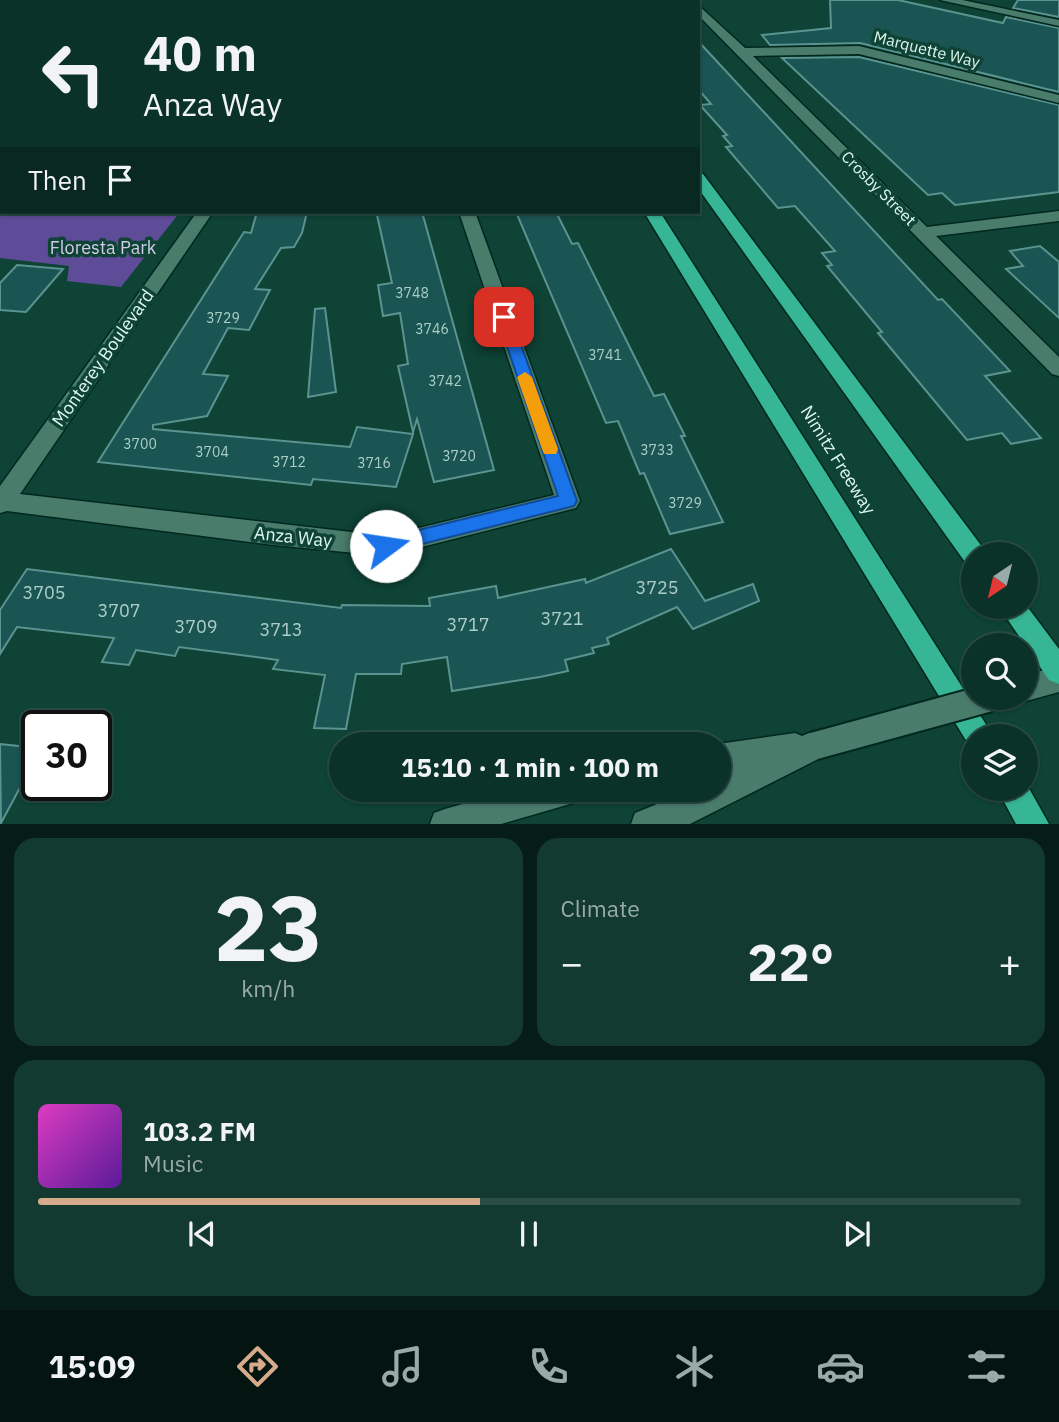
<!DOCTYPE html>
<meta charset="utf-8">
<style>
body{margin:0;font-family:"IBM Plex Sans",sans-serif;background:#133a30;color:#f1f3f6;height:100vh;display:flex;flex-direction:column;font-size:26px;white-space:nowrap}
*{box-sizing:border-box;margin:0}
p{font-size:23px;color:#99aaa8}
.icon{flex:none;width:38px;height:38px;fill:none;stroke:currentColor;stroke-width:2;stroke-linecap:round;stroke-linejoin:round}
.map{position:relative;height:824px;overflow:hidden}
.drawer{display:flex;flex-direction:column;gap:14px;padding:14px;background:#061c16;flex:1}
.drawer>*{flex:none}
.top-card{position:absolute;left:0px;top:0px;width:700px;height:214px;box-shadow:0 2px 5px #0004,0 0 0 2px #2a4d45;background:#0a3228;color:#f1f3f6;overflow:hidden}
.needle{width:46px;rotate:215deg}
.buttons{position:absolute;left:961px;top:542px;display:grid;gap:14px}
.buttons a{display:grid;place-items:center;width:77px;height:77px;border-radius:50%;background:#0a3228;box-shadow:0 2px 5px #0004,0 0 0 2px #2a4d45;font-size:35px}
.speed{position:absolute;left:21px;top:710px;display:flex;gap:14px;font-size:35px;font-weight:700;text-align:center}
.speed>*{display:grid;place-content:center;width:91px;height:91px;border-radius:50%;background:#0a3228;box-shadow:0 2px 5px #0004,0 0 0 2px #2a4d45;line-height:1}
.speed .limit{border:4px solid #111;border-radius:10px;background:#fff;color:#111}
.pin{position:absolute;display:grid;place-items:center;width:60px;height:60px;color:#fff;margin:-30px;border-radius:14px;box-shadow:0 4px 10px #0006}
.me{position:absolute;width:77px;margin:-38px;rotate:76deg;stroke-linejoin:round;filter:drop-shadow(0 0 5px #0008)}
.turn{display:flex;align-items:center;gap:24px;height:147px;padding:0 28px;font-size:32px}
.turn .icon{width:91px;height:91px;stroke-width:2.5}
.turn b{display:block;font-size:49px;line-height:60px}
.then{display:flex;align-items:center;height:66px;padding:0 28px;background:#0003;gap:14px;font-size:26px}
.big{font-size:52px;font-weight:700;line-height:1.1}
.drawer .tile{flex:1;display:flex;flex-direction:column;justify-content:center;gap:10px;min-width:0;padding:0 24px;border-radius:21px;background:#133a30}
.drawer .dial{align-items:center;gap:0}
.dial b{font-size:91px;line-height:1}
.song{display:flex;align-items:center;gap:21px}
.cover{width:84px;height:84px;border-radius:10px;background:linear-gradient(135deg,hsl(310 70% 55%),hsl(270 70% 35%))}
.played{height:7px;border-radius:4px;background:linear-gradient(90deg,#d6ab8b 45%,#2a4d45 45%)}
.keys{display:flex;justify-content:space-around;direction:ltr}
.heat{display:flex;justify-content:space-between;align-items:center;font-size:38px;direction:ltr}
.drawer .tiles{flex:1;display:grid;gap:14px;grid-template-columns:1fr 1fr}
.tile:last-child{grid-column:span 2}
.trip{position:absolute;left:329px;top:732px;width:402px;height:70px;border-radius:35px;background:#0a3228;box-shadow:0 2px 5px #0004,0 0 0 2px #2a4d45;font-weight:700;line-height:70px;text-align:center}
.menu{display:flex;height:112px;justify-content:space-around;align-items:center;background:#041410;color:#99aaa8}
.menu .icon{width:49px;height:49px}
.menu .current{color:#d6ab8b}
.menu b{font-size:32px;color:#f1f3f6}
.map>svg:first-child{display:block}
.green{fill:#5e4c99}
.building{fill:#1a5553;stroke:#5a9390;stroke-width:2}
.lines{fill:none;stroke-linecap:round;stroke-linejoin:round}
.minor-casing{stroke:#00281e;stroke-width:3}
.tertiary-casing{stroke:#00281e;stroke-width:3}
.motorway-casing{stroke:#00281e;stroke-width:3}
.minor{fill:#4a7c6c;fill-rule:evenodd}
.tertiary{fill:#4a7c6c;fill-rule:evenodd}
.motorway{fill:#37b695;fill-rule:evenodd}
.tertiary-bridge-casing{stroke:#00281e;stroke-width:31;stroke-linecap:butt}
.tertiary-bridge{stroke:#4a7c6c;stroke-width:27}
.route{fill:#1a73e8;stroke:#114b97;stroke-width:2}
.slow{fill:#f59e0b}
.labels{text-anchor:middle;stroke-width:7;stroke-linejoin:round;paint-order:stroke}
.number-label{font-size:14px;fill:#accec7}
.far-street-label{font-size:16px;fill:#ddf7ee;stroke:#0e4336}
.park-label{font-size:18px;fill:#d1cde8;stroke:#0e4336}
.street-label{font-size:18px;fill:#ddf7ee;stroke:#0e4336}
.near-number-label{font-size:18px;fill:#accec7}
</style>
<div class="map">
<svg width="1059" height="824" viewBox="0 0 1059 824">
<rect width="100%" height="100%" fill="#0e4336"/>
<path class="green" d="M 0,91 L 2,212 L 180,212 L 121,287 L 67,281 L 69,266 L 0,258 Z"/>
<g class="building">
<path d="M 830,0 L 898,0 L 1003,23 L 1006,17 L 1059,28 L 1059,92 L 860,43 L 770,45 L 762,35 L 831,28 Z"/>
<path d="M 1018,0 L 1059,0 L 1059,17 L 1013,8 Z"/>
<path d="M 698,41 L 938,300 L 942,299 L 1010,371 L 985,376 L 1041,438 L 1011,444 L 1002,433 L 967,440 L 878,333 L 882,332 L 827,266 L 832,265 L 822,253 L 835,251 L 795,206 L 778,208 L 726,147 L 732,146 L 723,136 L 727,135 L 700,105 L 711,104 L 698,89 Z"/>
<path d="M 859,57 L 1059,105 L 1059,192 L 955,205 L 942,193 L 928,195 L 782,58 Z"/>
<path d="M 257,212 L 307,212 L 302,233 L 294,247 L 281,248 L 255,289 L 270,290 L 249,330 L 228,328 L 203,374 L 228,376 L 207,416 L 153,425 L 153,429 L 350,447 L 357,427 L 413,434 L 396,487 L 313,479 L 311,485 L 98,462 L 244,232 L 251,233 Z"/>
<path d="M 397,212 L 422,212 L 494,470 L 434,482 L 417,419 L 413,432 L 398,366 L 408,364 L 400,313 L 383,316 L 378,285 L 392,283 L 377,215 Z"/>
<path d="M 516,212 L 556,212 L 572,244 L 578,243 L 654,396 L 664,394 L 685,436 L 681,436 L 723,522 L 670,534 L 644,473 L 640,474 L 618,421 L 606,423 Z"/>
<path d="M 1040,246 L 1059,262 L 1059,318 L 1006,269 L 1023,266 L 1010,251 Z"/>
<path d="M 17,265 L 63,269 L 26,312 L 0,310 L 0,283 Z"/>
<path d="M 325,308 L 336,392 L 308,397 L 315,309 Z"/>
<path d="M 671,549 L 705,601 L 753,584 L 759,601 L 693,629 L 677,607 L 607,638 L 609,644 L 592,648 L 594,653 L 565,660 L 568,671 L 540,677 L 452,691 L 447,657 L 402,664 L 401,674 L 356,674 L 346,729 L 314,728 L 325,675 L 273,669 L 278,660 L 179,647 L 175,656 L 136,650 L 129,665 L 102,662 L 114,638 L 17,627 L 0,654 L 0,610 L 27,569 L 341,608 L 342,605 L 430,606 L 429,598 L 496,586 L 498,598 L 585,579 L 586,583 Z"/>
<path d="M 0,744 L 37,748 L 37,756 L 1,823 Z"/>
</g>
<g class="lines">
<g class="minor-casing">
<g id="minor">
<rect x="215" y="0" width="12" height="2"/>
<path d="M 387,0 L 399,0 L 399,2 L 388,2 Z"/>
<path d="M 940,0 L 962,0 L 1059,20 L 1059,26 Z"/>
<path d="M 698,5 L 745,48 L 859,46 L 1059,95 L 1059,103 L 859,54 L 753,56 L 927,227 L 1059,211 L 1059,221 L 936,236 L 1059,357 L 1059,376 L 1052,374 L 698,15 Z"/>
<rect x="0" y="44" width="2" height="8"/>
<path d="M 197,212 L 213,212 L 20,494 L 386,536 L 554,495 L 459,212 L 475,212 L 580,501 L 576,508 L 386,556 L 274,545 L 7,511 L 0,513 L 0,486 Z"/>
</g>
</g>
<g class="tertiary-casing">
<g id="tertiary">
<path d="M 1059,666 L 1059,692 L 1026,701 L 1018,698 L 1026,698 L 1026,675 Z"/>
<path d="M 814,731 L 824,736 L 829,746 L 824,756 L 690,824 L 631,824 L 635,813 L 694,789 L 719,789 L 719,777 L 731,771 L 719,773 L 718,744 L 795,733 L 802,736 Z"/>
<path d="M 515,789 L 585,789 L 581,800 L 570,804 L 501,824 L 430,824 L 434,813 L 445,809 Z"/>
</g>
</g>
<g class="motorway-casing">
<g id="motorway">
<path d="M 514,0 L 526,0 L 526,2 L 515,2 Z"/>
<path d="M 562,0 L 574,0 L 574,2 L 563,2 Z"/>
<path d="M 698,172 L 703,174 L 983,548 L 986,555 L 973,555 L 973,565 L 965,562 L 698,188 Z"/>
<path d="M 644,212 L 660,212 L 994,737 L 973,737 L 973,749 L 970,747 Z"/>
<path d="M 1026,605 L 1059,649 L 1059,684 L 1049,680 L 999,607 L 1026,607 Z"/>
<path d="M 1026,783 L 1049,824 L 1016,824 L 997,789 L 1026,789 Z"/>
</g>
</g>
<use href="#minor" class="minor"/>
<use href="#tertiary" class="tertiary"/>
<use href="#motorway" class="motorway"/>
<g class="tertiary-bridge-casing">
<path id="tertiary-bridge" d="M 814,746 L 989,698"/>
</g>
<use href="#tertiary-bridge" class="tertiary-bridge"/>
</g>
<path class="route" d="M 504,312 L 511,317 L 577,501 L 574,506 L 386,553 L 379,551 L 377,546 L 379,540 L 386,538 L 558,496 L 497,317 Z"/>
<path class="slow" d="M 525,372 L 532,377 L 558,449 L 556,454 L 544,454 L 542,449 L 517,377 Z"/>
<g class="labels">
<g class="number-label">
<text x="412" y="298">3748</text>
<text x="223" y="323">3729</text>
<text x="432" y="334">3746</text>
<text x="605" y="360">3741</text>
<text x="445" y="386">3742</text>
<text x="140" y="449">3700</text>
<text x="657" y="455">3733</text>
<text x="212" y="457">3704</text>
<text x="459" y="461">3720</text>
<text x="289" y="467">3712</text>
<text x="374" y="468">3716</text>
<text x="685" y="508">3729</text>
</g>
<g class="far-street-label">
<text transform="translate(927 49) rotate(14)" y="6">Marquette Way</text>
<text transform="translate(879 188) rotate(45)" y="6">Crosby Street</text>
</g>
<g class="park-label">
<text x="103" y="254">Floresta Park</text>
</g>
<g class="street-label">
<text transform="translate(103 358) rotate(-55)" y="6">Monterey Boulevard</text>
<text transform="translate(838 460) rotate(58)" y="6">Nimitz Freeway</text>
<text transform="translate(293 537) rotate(6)" y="6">Anza Way</text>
</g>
<g class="near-number-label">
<text x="657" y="594">3725</text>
<text x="44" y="599">3705</text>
<text x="119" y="617">3707</text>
<text x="562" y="625">3721</text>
<text x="468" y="631">3717</text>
<text x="196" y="633">3709</text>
<text x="281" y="636">3713</text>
</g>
</g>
</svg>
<div class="buttons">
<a><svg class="needle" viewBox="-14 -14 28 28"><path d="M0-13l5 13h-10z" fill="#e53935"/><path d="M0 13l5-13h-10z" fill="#99aaa8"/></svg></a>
<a><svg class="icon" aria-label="search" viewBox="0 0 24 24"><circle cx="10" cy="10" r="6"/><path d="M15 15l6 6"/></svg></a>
<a><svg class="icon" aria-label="layers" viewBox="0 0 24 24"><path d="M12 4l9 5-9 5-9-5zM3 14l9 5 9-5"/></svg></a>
</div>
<div class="speed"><div class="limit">30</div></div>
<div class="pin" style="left:504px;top:317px;background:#d93025"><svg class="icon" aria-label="arrive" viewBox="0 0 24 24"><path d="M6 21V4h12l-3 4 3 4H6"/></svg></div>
<svg class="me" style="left:386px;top:546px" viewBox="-20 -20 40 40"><circle r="19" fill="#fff"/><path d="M0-13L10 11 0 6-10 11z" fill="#1a73e8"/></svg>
<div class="trip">15:10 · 1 min · 100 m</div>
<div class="top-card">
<div class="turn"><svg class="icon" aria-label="left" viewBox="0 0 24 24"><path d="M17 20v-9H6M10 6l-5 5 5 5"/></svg><div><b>40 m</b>Anza Way</div></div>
<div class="then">Then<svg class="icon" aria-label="arrive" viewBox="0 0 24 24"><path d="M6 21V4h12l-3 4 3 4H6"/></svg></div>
</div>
</div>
<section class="drawer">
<div class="tiles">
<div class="tile dial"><b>23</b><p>km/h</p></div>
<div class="tile"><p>Climate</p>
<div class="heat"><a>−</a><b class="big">22°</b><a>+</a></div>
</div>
<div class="tile">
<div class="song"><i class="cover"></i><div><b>103.2 FM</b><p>Music</p></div></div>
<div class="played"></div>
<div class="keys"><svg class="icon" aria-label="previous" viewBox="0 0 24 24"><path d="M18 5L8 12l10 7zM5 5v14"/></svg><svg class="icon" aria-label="pause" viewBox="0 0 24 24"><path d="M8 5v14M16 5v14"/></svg><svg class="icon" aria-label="next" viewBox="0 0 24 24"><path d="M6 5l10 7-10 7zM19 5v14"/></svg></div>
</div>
</div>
</section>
<nav class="menu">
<b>15:09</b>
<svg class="icon current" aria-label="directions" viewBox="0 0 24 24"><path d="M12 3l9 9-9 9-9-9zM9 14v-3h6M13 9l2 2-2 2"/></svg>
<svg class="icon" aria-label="music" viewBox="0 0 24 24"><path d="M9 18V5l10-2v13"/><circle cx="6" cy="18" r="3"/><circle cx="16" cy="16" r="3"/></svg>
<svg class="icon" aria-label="phone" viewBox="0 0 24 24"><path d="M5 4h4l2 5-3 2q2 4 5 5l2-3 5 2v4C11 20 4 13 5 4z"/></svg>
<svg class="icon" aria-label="climate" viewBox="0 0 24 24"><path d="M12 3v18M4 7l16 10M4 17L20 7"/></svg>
<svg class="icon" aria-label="car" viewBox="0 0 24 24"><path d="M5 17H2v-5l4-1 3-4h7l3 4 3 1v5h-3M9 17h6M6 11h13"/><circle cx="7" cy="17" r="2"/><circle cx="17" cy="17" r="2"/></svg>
<svg class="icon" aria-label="filters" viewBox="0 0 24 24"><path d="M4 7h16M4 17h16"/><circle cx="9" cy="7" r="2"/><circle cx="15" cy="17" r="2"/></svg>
</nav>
